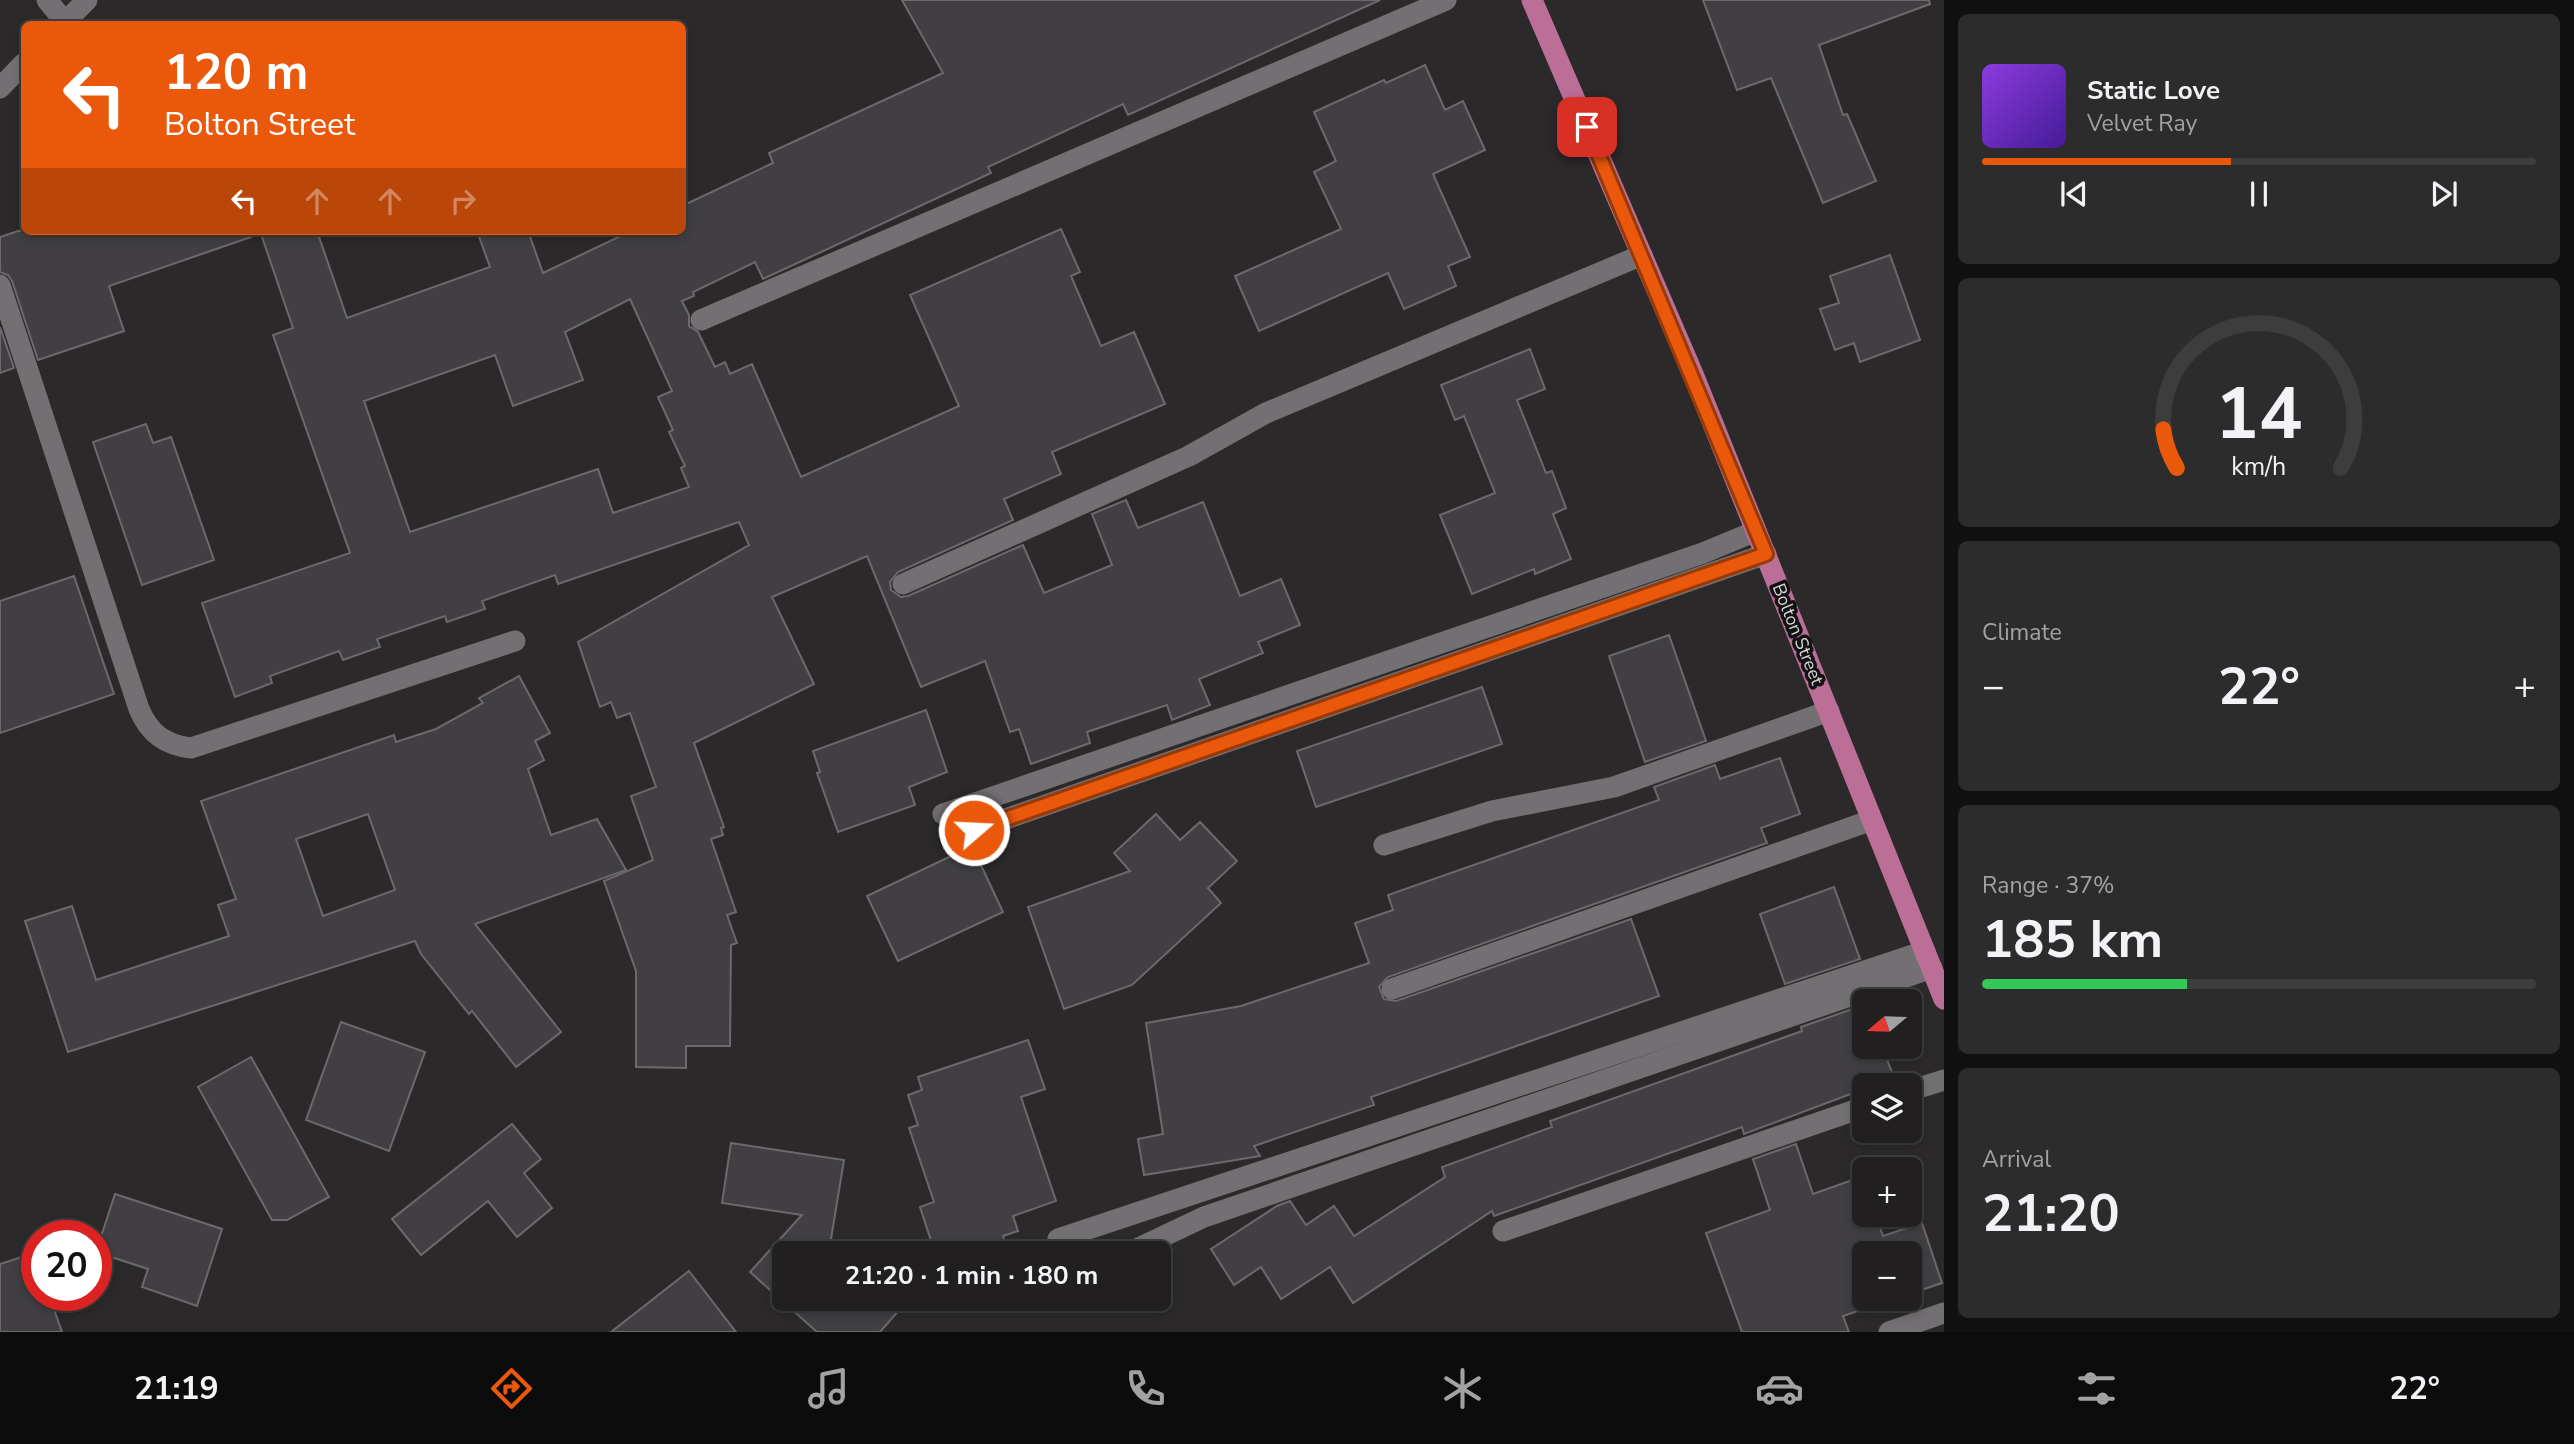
<!DOCTYPE html>
<meta charset="utf-8">
<style>
body{margin:0;font-family:"Nunito Sans",sans-serif;background:#2d2c2d;color:#f1f3f6;height:100vh;display:flex;flex-direction:column;font-size:26px;white-space:nowrap}
*{box-sizing:border-box;margin:0}
p{font-size:23px;color:#a2a2a5}
.icon{flex:none;width:38px;height:38px;fill:none;stroke:currentColor;stroke-width:2;stroke-linecap:round;stroke-linejoin:round}
.map{position:relative;flex:1;overflow:hidden}
.panel{display:flex;flex-direction:column;gap:14px;padding:14px;background:#121112;width:630px}
.panel>*{flex:none}
.hud{position:absolute;left:21px;top:21px;width:665px;height:214px;border-radius:10px;box-shadow:0 4px 10px #0003,0 0 0 2px #3e3d3e;background:#ea580c;color:#fff;overflow:hidden}
.needle{width:46px;rotate:251deg}
.fabs{position:absolute;left:1852px;top:989px;display:grid;gap:14px}
.fabs a{display:grid;place-items:center;width:70px;height:70px;border-radius:10px;background:#211f20;box-shadow:0 4px 10px #0003,0 0 0 2px #3e3d3e;font-size:35px}
.speed{position:absolute;left:21px;top:1220px;display:flex;gap:14px;font-size:35px;font-weight:700;text-align:center}
.speed>*{display:grid;place-content:center;width:91px;height:91px;border-radius:50%;background:#211f20;box-shadow:0 4px 10px #0003,0 0 0 2px #3e3d3e;line-height:1}
.speed .limit{border:10px solid #d22;background:#fff;color:#111}
.pin{position:absolute;display:grid;place-items:center;width:60px;height:60px;color:#fff;margin:-30px;border-radius:14px;box-shadow:0 4px 10px #0006}
.me{position:absolute;width:77px;margin:-38px;rotate:71deg;stroke-linejoin:round;filter:drop-shadow(0 0 5px #0008)}
.turn{display:flex;align-items:center;gap:24px;height:147px;padding:0 28px;font-size:32px}
.turn .icon{width:91px;height:91px;stroke-width:2.5}
.turn b{display:block;font-size:49px;line-height:60px}
.lanes{display:flex;align-items:center;height:66px;padding:0 28px;background:#0003;justify-content:center;gap:35px;direction:ltr}
.lanes .off{opacity:.35}
.big{font-size:52px;font-weight:700;line-height:1.1}
.panel .card{flex:1;display:flex;flex-direction:column;justify-content:center;gap:10px;min-width:0;padding:0 24px;border-radius:10px;background:#2d2c2d}
.panel .dial{align-items:center;gap:0}
.dial svg{height:182px;overflow:visible;fill:none;stroke:#3e3d3e;stroke-width:7;stroke-linecap:round;text-anchor:middle}
.dial text{fill:#f1f3f6;stroke:none}
.song{display:flex;align-items:center;gap:21px}
.cover{width:84px;height:84px;border-radius:10px;background:linear-gradient(135deg,hsl(270 70% 55%),hsl(260 70% 35%))}
.played{height:7px;border-radius:4px;background:linear-gradient(90deg,#ea580c 45%,#3e3d3e 45%)}
.keys{display:flex;justify-content:space-around;direction:ltr}
.heat{display:flex;justify-content:space-between;align-items:center;font-size:38px;direction:ltr}
.charge{height:10px;border-radius:5px;background:linear-gradient(90deg,#34c759 37%,#3e3d3e 0)}
.trip{position:absolute;left:772px;top:1241px;width:399px;height:70px;border-radius:10px;background:#211f20;box-shadow:0 4px 10px #0003,0 0 0 2px #3e3d3e;font-weight:700;line-height:70px;text-align:center}
.tabs{display:flex;height:112px;justify-content:space-around;align-items:center;background:#0d0c0d;color:#a2a2a5}
.tabs .icon{width:49px;height:49px}
.tabs .on{color:#ea580c}
.tabs b{font-size:32px;color:#f1f3f6}
main{display:flex;flex:1;min-height:0}
.map>svg:first-child{display:block}
.building{fill:#413f43;stroke:#6b696c;stroke-width:2;fill-rule:evenodd}
.lines{fill:none;stroke-linecap:round;stroke-linejoin:round}
.minor{stroke:#737073;stroke-width:21}
.major{stroke:#bb6e96;stroke-width:21}
.route-casing{stroke:#983908;stroke-width:18}
.route{stroke:#ea580c;stroke-width:12}
.labels{text-anchor:middle;stroke-width:7;stroke-linejoin:round;paint-order:stroke}
.street-label{font-size:18px;fill:#dad8da;stroke:#131213}
</style>
<main>
<div class="map">
<svg width="1944" height="1332" viewBox="0 0 1944 1332">
<rect width="100%" height="100%" fill="#2c292b"/>
<g class="building">
<path d="M 902,0 L 1380,0 L 1128,115 L 1123,104 L 988,167 L 991,173 L 763,279 L 755,262 L 693,292 L 694,296 L 682,301 L 689,315 L 689,326 L 698,332 L 715,367 L 725,362 L 730,374 L 752,364 L 801,477 L 959,406 L 910,295 L 1061,229 L 1080,272 L 1071,276 L 1101,346 L 1134,332 L 1165,404 L 1052,452 L 1061,474 L 1004,499 L 1013,520 L 898,572 L 890,582 L 891,590 L 901,597 L 908,596 L 1023,545 L 1044,593 L 1112,565 L 1092,514 L 1126,500 L 1138,528 L 1203,502 L 1240,596 L 1281,579 L 1300,625 L 1258,642 L 1263,653 L 1199,679 L 1210,705 L 1172,720 L 1167,705 L 1087,732 L 1090,743 L 1031,764 L 1019,729 L 1010,732 L 985,661 L 921,687 L 867,556 L 772,597 L 814,684 L 694,743 L 724,827 L 721,828 L 723,835 L 711,839 L 736,912 L 727,915 L 737,943 L 731,945 L 730,1046 L 686,1046 L 686,1068 L 636,1067 L 636,971 L 604,881 L 653,860 L 631,796 L 656,787 L 630,713 L 617,718 L 611,702 L 600,707 L 578,642 L 749,545 L 739,522 L 558,584 L 555,575 L 482,601 L 485,609 L 447,622 L 445,616 L 377,639 L 380,647 L 343,660 L 339,651 L 270,676 L 272,683 L 235,697 L 202,603 L 350,553 L 273,335 L 293,328 L 260,231 L 317,231 L 347,318 L 490,267 L 477,231 L 528,231 L 543,273 L 631,231 L 682,231 L 682,206 L 773,163 L 769,153 L 943,73 ZM 630,299 L 672,391 L 658,397 L 673,430 L 669,432 L 685,466 L 681,468 L 689,487 L 613,513 L 598,469 L 410,532 L 364,401 L 495,355 L 513,406 L 583,380 L 565,332 Z"/>
<path d="M 1703,0 L 1929,0 L 1930,4 L 1819,45 L 1843,115 L 1847,114 L 1876,181 L 1823,203 L 1771,78 L 1737,90 Z"/>
<path d="M 1425,65 L 1445,110 L 1463,101 L 1485,150 L 1433,174 L 1470,257 L 1448,266 L 1456,286 L 1404,309 L 1388,273 L 1259,331 L 1235,276 L 1341,229 L 1314,172 L 1336,161 L 1314,112 L 1384,80 L 1386,83 Z"/>
<path d="M 18,231 L 250,231 L 251,237 L 109,286 L 124,331 L 38,360 L 12,281 L 8,275 L 0,272 L 0,237 Z"/>
<path d="M 1890,255 L 1920,340 L 1860,362 L 1854,343 L 1835,350 L 1820,309 L 1839,303 L 1830,276 Z"/>
<path d="M 0,327 L 14,368 L 0,373 Z"/>
<path d="M 1530,349 L 1545,389 L 1517,400 L 1546,473 L 1552,471 L 1566,508 L 1553,514 L 1571,559 L 1535,574 L 1534,569 L 1472,594 L 1440,515 L 1495,493 L 1464,416 L 1455,420 L 1441,385 Z"/>
<path d="M 146,424 L 153,443 L 171,437 L 214,560 L 142,585 L 93,442 Z"/>
<path d="M 74,576 L 114,694 L 0,733 L 0,601 Z"/>
<path d="M 1669,635 L 1706,741 L 1645,762 L 1609,656 Z"/>
<path d="M 519,676 L 550,733 L 535,741 L 544,760 L 528,769 L 551,835 L 597,819 L 626,870 L 475,924 L 561,1032 L 516,1067 L 472,1011 L 469,1014 L 421,954 L 415,941 L 68,1052 L 25,921 L 72,906 L 96,980 L 229,936 L 218,905 L 236,899 L 201,801 L 394,735 L 396,742 L 436,729 L 483,703 L 479,698 ZM 368,814 L 395,890 L 323,916 L 296,839 Z"/>
<path d="M 1482,687 L 1502,744 L 1316,807 L 1297,751 Z"/>
<path d="M 926,710 L 947,772 L 909,787 L 915,805 L 838,832 L 817,773 L 820,772 L 813,751 Z"/>
<path d="M 1780,758 L 1800,814 L 1761,828 L 1767,843 L 1388,977 L 1379,987 L 1384,999 L 1396,1001 L 1631,919 L 1659,996 L 1371,1097 L 1374,1105 L 1254,1146 L 1260,1156 L 1144,1175 L 1138,1139 L 1163,1134 L 1146,1023 L 1241,1006 L 1369,963 L 1355,923 L 1393,910 L 1388,895 L 1659,800 L 1654,787 L 1715,765 L 1720,779 Z"/>
<path d="M 1156,814 L 1180,840 L 1200,822 L 1237,861 L 1208,888 L 1221,903 L 1132,985 L 1064,1009 L 1028,907 L 1130,871 L 1114,853 Z"/>
<path d="M 972,846 L 1003,912 L 898,961 L 867,896 Z"/>
<path d="M 1834,887 L 1860,959 L 1785,984 L 1760,914 Z"/>
<path d="M 1864,1005 L 1864,1046 L 1882,1046 L 1894,1078 L 1876,1085 L 1864,1085 L 1864,1089 L 1744,1134 L 1742,1127 L 1494,1216 L 1492,1211 L 1353,1303 L 1330,1267 L 1281,1299 L 1261,1267 L 1234,1285 L 1211,1249 L 1277,1206 L 1290,1201 L 1306,1225 L 1334,1206 L 1354,1236 L 1445,1177 L 1442,1167 L 1552,1127 L 1550,1121 L 1802,1031 L 1801,1027 Z"/>
<path d="M 341,1022 L 425,1052 L 389,1151 L 306,1120 Z"/>
<path d="M 1028,1040 L 1045,1089 L 1021,1097 L 1056,1201 L 1013,1216 L 1018,1231 L 1003,1236 L 1009,1253 L 935,1253 L 920,1207 L 934,1202 L 909,1128 L 918,1125 L 908,1095 L 922,1090 L 918,1077 Z"/>
<path d="M 251,1057 L 329,1197 L 287,1220 L 272,1220 L 198,1087 Z"/>
<path d="M 512,1124 L 541,1159 L 524,1173 L 552,1208 L 517,1237 L 488,1201 L 421,1255 L 392,1219 Z"/>
<path d="M 731,1143 L 844,1160 L 830,1245 L 839,1253 L 784,1253 L 784,1298 L 889,1298 L 900,1309 L 880,1332 L 817,1332 L 750,1272 L 802,1215 L 722,1203 Z"/>
<path d="M 1796,1144 L 1813,1194 L 1864,1176 L 1864,1214 L 1875,1214 L 1883,1236 L 1922,1223 L 1942,1283 L 1909,1294 L 1909,1253 L 1864,1253 L 1864,1298 L 1895,1298 L 1843,1316 L 1849,1332 L 1742,1332 L 1706,1233 L 1770,1210 L 1753,1159 Z"/>
<path d="M 115,1194 L 222,1229 L 197,1306 L 142,1287 L 148,1269 L 96,1252 Z"/>
<path d="M 34,1253 L 37,1262 L 37,1295 L 49,1295 L 62,1332 L 0,1332 L 0,1264 Z"/>
<path d="M 689,1271 L 736,1332 L 611,1332 Z"/>
</g>
<g class="lines">
<g class="minor">
<path d="M 47,0 L 65,22"/>
<path d="M 63,24 L 87,0"/>
<path d="M 0,88 L 24,63"/>
<path d="M 0,285 L 139,709 C 149,733 165,745 191,748 L 515,641"/>
<path d="M 701,320 L 1446,0"/>
<path d="M 903,584 L 1189,456 L 1266,413 L 1642,255"/>
<path d="M 943,814 L 1703,553 L 1756,531"/>
<path d="M 974,830 L 1766,554"/>
<path d="M 1384,845 L 1492,811 L 1614,787 L 1829,711"/>
<path d="M 1392,989 L 1872,820"/>
<path d="M 1909,1091 L 1944,1080"/>
<path d="M 1503,1231 L 1864,1107"/>
<path d="M 1058,1239 L 1925,951"/>
<path d="M 1128,1253 L 1204,1217 L 1932,968"/>
<path d="M 1889,1332 L 1944,1313"/>
</g>
<path class="major" d="M 1532,0 L 1693,374 L 1944,999"/>
</g>
<g class="lines">
<g class="route-casing">
<path id="route" d="M 974,830 L 1766,554 L 1587,127"/>
</g>
<use href="#route" class="route"/>
</g>
<g class="labels">
<g class="street-label">
<text transform="translate(1798 634) rotate(68)" y="6">Bolton Street</text>
</g>
</g>
</svg>
<div class="fabs">
<a><svg class="needle" viewBox="-14 -14 28 28"><path d="M0-13l5 13h-10z" fill="#e53935"/><path d="M0 13l5-13h-10z" fill="#a2a2a5"/></svg></a>
<a><svg class="icon" aria-label="layers" viewBox="0 0 24 24"><path d="M12 4l9 5-9 5-9-5zM3 14l9 5 9-5"/></svg></a>
<a>+</a>
<a>−</a>
</div>
<div class="speed"><div class="limit">20</div></div>
<div class="pin" style="left:1587px;top:127px;background:#d93025"><svg class="icon" aria-label="arrive" viewBox="0 0 24 24"><path d="M6 21V4h12l-3 4 3 4H6"/></svg></div>
<svg class="me" style="left:974px;top:830px" viewBox="-20 -20 40 40"><circle r="17" fill="#ea580c" stroke="#fff" stroke-width="3"/><path d="M0-11L8 9 0 5-8 9z" fill="#fff"/></svg>
<div class="trip">21:20 · 1 min · 180 m</div>
<div class="hud">
<div class="turn"><svg class="icon" aria-label="left" viewBox="0 0 24 24"><path d="M17 20v-9H6M10 6l-5 5 5 5"/></svg><div><b>120 m</b>Bolton Street</div></div>
<div class="lanes"><svg class="icon" aria-label="left" viewBox="0 0 24 24"><path d="M17 20v-9H6M10 6l-5 5 5 5"/></svg><svg class="icon off" aria-label="ahead" viewBox="0 0 24 24"><path d="M12 20V5M6 11l6-6 6 6"/></svg><svg class="icon off" aria-label="ahead" viewBox="0 0 24 24"><path d="M12 20V5M6 11l6-6 6 6"/></svg><svg class="icon off" aria-label="right" viewBox="0 0 24 24"><path d="M7 20v-9h11M14 6l5 5-5 5"/></svg></div>
</div>
</div>
<section class="panel">
<div class="card">
<div class="song"><i class="cover"></i><div><b>Static Love</b><p>Velvet Ray</p></div></div>
<div class="played"></div>
<div class="keys"><svg class="icon" aria-label="previous" viewBox="0 0 24 24"><path d="M18 5L8 12l10 7zM5 5v14"/></svg><svg class="icon" aria-label="pause" viewBox="0 0 24 24"><path d="M8 5v14M16 5v14"/></svg><svg class="icon" aria-label="next" viewBox="0 0 24 24"><path d="M6 5l10 7-10 7zM19 5v14"/></svg></div>
</div>
<div class="card dial"><svg viewBox="0 0 100 80">
<path d="M14 69A42 42 0 1 1 86 69"/>
<path d="M14 69A42 42 0 0 1 8 52" stroke="#ea580c"/>
<text x="50" y="56" font-size="32" font-weight="700">14</text>
<text x="50" y="72" font-size="11">km/h</text>
</svg></div>
<div class="card"><p>Climate</p>
<div class="heat"><a>−</a><b class="big">22°</b><a>+</a></div>
</div>
<div class="card"><p>Range · 37%</p><b class="big">185 km</b><div class="charge"></div></div>
<div class="card"><p>Arrival</p><b class="big">21:20</b></div>
</section>
</main>
<nav class="tabs">
<b>21:19</b>
<svg class="icon on" aria-label="directions" viewBox="0 0 24 24"><path d="M12 3l9 9-9 9-9-9zM9 14v-3h6M13 9l2 2-2 2"/></svg>
<svg class="icon" aria-label="music" viewBox="0 0 24 24"><path d="M9 18V5l10-2v13"/><circle cx="6" cy="18" r="3"/><circle cx="16" cy="16" r="3"/></svg>
<svg class="icon" aria-label="phone" viewBox="0 0 24 24"><path d="M5 4h4l2 5-3 2q2 4 5 5l2-3 5 2v4C11 20 4 13 5 4z"/></svg>
<svg class="icon" aria-label="climate" viewBox="0 0 24 24"><path d="M12 3v18M4 7l16 10M4 17L20 7"/></svg>
<svg class="icon" aria-label="car" viewBox="0 0 24 24"><path d="M5 17H2v-5l4-1 3-4h7l3 4 3 1v5h-3M9 17h6M6 11h13"/><circle cx="7" cy="17" r="2"/><circle cx="17" cy="17" r="2"/></svg>
<svg class="icon" aria-label="filters" viewBox="0 0 24 24"><path d="M4 7h16M4 17h16"/><circle cx="9" cy="7" r="2"/><circle cx="15" cy="17" r="2"/></svg>
<b>22°</b>
</nav>
